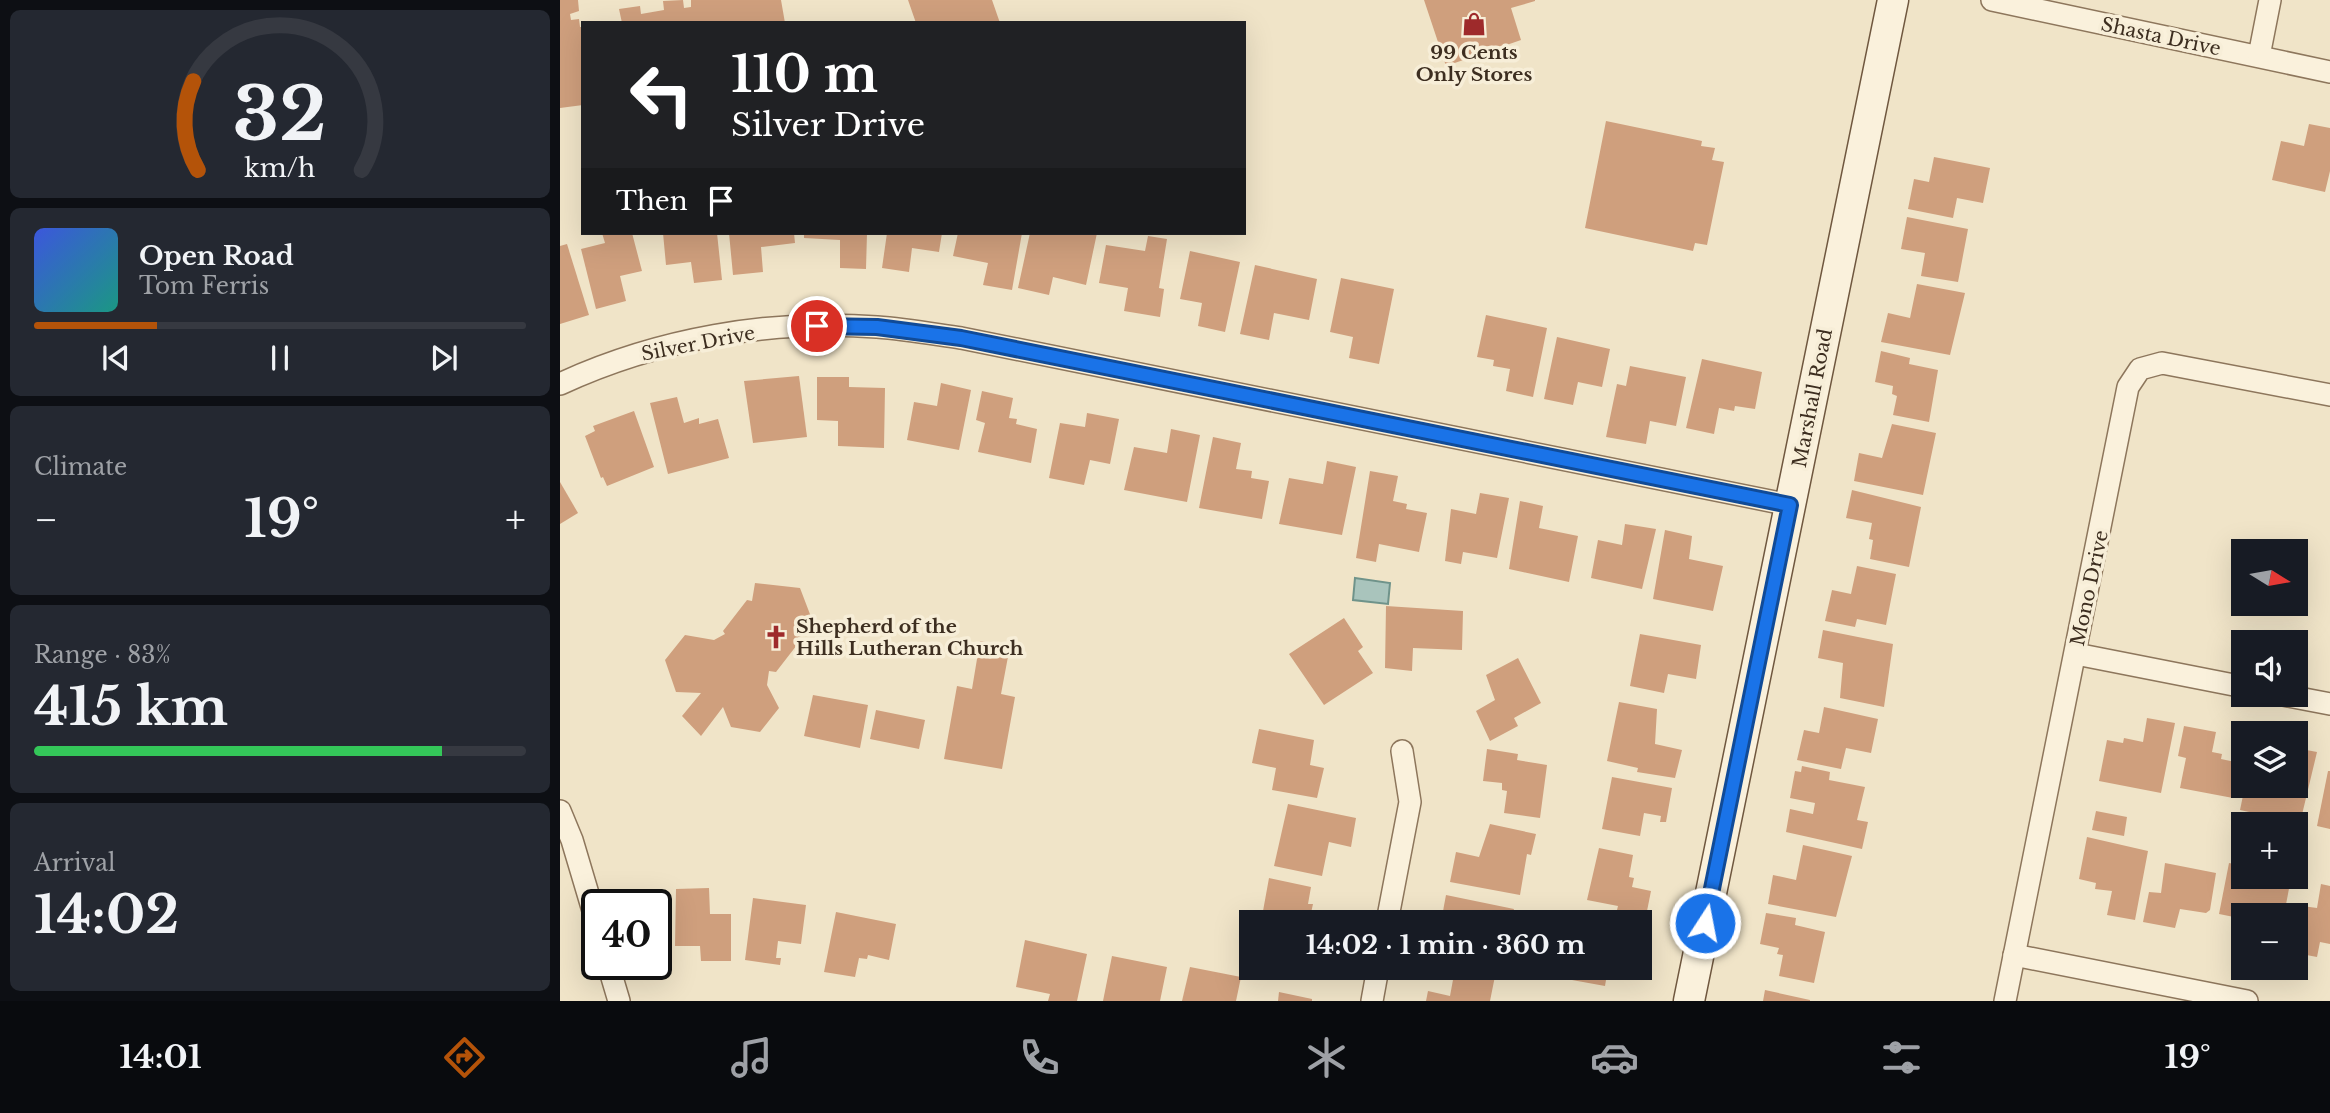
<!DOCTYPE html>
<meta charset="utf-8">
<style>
body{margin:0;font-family:"Libre Baskerville",serif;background:#242831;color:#f1f3f6;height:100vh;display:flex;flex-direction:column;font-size:26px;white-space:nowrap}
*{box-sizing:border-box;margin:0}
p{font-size:23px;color:#9ea1a6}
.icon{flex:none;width:38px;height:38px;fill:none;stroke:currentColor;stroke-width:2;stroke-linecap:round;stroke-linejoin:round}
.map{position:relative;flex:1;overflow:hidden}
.drawer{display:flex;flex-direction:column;gap:10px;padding:10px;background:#0d0f14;width:560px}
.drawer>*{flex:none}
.guide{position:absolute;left:21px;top:21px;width:665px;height:214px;border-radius:0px;box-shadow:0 7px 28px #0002;background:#202124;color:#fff;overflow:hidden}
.needle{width:46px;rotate:101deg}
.fabs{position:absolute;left:1671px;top:539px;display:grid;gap:14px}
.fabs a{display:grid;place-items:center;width:77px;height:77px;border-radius:0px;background:#171b24;box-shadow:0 7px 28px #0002;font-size:35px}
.speed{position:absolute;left:21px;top:889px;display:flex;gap:14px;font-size:35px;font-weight:700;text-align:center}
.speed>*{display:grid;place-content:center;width:91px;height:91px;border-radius:50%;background:#171b24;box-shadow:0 7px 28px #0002;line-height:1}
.speed .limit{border:4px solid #111;border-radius:10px;background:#fff;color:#111}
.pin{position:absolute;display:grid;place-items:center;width:60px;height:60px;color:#fff;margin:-30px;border:4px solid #fff;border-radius:50%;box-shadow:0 2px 7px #0007}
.me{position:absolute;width:77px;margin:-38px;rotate:11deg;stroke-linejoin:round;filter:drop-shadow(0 0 5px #0008)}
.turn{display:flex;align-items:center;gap:24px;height:147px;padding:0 35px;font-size:32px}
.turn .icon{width:91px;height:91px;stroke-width:2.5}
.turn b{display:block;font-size:49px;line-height:60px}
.then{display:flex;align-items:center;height:66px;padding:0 35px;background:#0003;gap:14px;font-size:26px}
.big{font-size:52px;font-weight:700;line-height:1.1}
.drawer .tile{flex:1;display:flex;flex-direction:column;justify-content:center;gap:10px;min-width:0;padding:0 24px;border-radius:10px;background:#242831}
.drawer .dial{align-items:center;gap:0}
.dial svg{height:182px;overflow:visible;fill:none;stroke:#363941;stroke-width:7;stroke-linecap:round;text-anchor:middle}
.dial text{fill:#f1f3f6;stroke:none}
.song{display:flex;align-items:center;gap:21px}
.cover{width:84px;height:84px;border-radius:10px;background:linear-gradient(135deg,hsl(230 70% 55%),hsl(170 70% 35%))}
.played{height:7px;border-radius:4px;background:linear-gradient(90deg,#b45309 25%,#363941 25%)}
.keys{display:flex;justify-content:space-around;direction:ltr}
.heat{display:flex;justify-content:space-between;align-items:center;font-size:38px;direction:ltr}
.charge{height:10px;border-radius:5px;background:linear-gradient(90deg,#34c759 83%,#363941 0)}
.trip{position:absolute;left:679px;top:910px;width:413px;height:70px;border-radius:0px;background:#171b24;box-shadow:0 7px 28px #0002;font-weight:700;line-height:70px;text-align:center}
.tab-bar{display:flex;height:112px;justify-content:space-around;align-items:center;background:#090b0e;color:#9ea1a6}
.tab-bar .icon{width:49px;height:49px}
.tab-bar .active{color:#b45309}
.tab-bar b{font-size:32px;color:#f1f3f6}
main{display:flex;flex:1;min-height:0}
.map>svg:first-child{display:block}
.water{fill:#a9c4bc;stroke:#6f938a;stroke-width:2}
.building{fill:#cf9f7d}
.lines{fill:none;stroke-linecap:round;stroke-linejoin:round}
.street-casing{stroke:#8d765c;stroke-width:24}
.secondary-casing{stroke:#6f573f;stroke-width:33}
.street{stroke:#faf1dc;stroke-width:21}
.secondary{stroke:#faf1dc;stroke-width:30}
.route-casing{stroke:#114b97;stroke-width:18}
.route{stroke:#1a73e8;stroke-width:12}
.labels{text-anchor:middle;stroke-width:7;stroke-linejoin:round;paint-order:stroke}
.street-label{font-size:19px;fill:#3d2e20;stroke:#f7eed8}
.poi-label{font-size:19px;font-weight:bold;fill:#3d2e20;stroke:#f7eed8}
</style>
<main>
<section class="drawer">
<div class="tile dial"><svg viewBox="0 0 100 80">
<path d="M14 69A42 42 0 1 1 86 69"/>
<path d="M14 69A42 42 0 0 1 12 30" stroke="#b45309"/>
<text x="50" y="56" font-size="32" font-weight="700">32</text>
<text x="50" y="72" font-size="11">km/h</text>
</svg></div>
<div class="tile">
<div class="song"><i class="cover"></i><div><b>Open Road</b><p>Tom Ferris</p></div></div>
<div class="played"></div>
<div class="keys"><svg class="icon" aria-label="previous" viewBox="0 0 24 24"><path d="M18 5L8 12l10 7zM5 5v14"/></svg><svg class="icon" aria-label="pause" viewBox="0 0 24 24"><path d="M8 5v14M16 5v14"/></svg><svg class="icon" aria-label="next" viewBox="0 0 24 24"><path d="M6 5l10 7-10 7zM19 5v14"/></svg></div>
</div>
<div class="tile"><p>Climate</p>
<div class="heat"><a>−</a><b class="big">19°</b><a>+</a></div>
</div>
<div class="tile"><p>Range · 83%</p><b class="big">415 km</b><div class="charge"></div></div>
<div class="tile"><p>Arrival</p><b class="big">14:02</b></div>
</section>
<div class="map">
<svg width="1770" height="1001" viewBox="0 0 1770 1001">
<rect width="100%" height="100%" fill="#f0e4c8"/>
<path class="water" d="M 795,578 L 830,583 L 828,604 L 793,600 Z"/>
<g class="building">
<path d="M 0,0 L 18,0 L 19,11 L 10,14 L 11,20 L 19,19 L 20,27 L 23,27 L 23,105 L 0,108 Z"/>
<path d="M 123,0 L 124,8 L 131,7 L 131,0 L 221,0 L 225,23 L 62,23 L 59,9 L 80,6 L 81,14 L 104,10 L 103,1 Z"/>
<path d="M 348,0 L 432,0 L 440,23 L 356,23 Z"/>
<path d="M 864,0 L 975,0 L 975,1 L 951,8 L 961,40 L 886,66 Z"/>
<path d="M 1046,121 L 1142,141 L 1141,146 L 1155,148 L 1152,160 L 1164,162 L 1147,245 L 1135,243 L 1133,251 L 1025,228 Z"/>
<path d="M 1749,124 L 1770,128 L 1770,171 L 1765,192 L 1712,180 L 1721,141 L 1744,146 Z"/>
<path d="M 1374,157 L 1430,168 L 1423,203 L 1397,198 L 1393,218 L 1348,209 L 1354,179 L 1369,182 Z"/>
<path d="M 1347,217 L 1408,229 L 1398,282 L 1361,276 L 1365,253 L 1341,249 Z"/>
<path d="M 42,233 L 72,233 L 82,271 L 60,276 L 66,301 L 36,309 L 21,249 L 45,243 Z"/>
<path d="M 103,233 L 157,233 L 162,280 L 134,283 L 131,262 L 106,265 Z"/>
<path d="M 169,233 L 234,233 L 235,243 L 201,247 L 203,272 L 173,275 Z"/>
<path d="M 244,233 L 307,233 L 306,269 L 280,268 L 280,240 L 244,238 Z"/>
<path d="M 327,233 L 382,233 L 379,252 L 352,248 L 349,272 L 322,268 Z"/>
<path d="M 398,233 L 462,233 L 452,290 L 423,285 L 428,263 L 393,256 Z"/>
<path d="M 470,233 L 537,233 L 526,285 L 493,277 L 489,295 L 458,288 Z"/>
<path d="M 588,236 L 607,239 L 599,288 L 604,289 L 600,317 L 564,311 L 568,288 L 539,283 L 546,245 L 585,251 Z"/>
<path d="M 7,244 L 29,315 L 0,324 L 0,246 Z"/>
<path d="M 630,251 L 680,262 L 665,332 L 638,326 L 642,303 L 620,299 Z"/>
<path d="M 695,265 L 757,279 L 749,320 L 714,313 L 709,340 L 680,334 Z"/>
<path d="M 781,278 L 834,289 L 819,364 L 789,358 L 793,337 L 770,332 Z"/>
<path d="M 1357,284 L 1405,293 L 1390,355 L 1321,342 L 1328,313 L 1350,318 Z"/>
<path d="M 926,315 L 987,328 L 973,397 L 946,391 L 950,369 L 933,366 L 934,360 L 917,357 Z"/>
<path d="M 997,337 L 1050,349 L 1042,387 L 1018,382 L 1013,405 L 984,399 Z"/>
<path d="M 1321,351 L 1350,358 L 1349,364 L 1378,370 L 1369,422 L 1333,415 L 1337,396 L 1332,394 L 1333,386 L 1315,382 Z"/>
<path d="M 1142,359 L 1202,372 L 1195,409 L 1175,406 L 1174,411 L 1159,408 L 1154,434 L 1126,428 Z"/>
<path d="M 1070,366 L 1126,377 L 1116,426 L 1090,421 L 1086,444 L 1046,437 L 1057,384 L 1066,386 Z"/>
<path d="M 239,376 L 247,437 L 193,443 L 184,381 Z"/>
<path d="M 257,377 L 289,377 L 289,387 L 325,388 L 324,448 L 278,446 L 278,421 L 257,420 Z"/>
<path d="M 381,383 L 411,390 L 399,450 L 347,440 L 354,402 L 377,406 Z"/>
<path d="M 422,391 L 453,398 L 449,418 L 457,419 L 456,424 L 477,429 L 471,463 L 418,452 L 425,423 L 416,420 Z"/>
<path d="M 117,397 L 124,423 L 139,418 L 139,424 L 158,419 L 169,458 L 108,474 L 90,403 Z"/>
<path d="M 74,411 L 94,467 L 47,486 L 43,477 L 41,478 L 25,436 L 35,431 L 33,426 Z"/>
<path d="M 527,413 L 559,419 L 550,464 L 530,460 L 524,485 L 489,478 L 500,423 L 525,427 Z"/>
<path d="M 1332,424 L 1376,433 L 1363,495 L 1294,481 L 1299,453 L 1322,458 Z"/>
<path d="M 611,429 L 640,435 L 627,502 L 564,490 L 574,447 L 607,453 Z"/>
<path d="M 653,437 L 681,443 L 676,469 L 692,471 L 691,478 L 709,481 L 702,519 L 639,508 Z"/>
<path d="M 767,461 L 796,467 L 782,535 L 719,524 L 729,478 L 763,484 Z"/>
<path d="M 810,471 L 838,476 L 833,501 L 847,504 L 846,509 L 867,513 L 859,552 L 819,544 L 816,562 L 796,558 Z"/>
<path d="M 0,482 L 18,513 L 0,524 Z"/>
<path d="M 1292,490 L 1361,507 L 1349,567 L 1310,559 L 1313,540 L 1309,539 L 1312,523 L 1286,518 Z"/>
<path d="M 920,493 L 949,498 L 937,558 L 903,552 L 901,564 L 885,561 L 891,509 L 916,514 Z"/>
<path d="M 960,501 L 983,506 L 979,528 L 1018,536 L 1009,582 L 949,569 Z"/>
<path d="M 1065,524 L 1096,529 L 1082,589 L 1031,578 L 1038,540 L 1062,545 Z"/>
<path d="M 1105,530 L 1132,536 L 1129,559 L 1163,566 L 1153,611 L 1093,599 Z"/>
<path d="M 1297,566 L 1336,574 L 1326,625 L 1297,619 L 1295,627 L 1265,621 L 1272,590 L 1291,594 Z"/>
<path d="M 195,583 L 240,588 L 256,630 L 238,637 L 240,641 L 216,672 L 209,671 L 207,685 L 219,708 L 200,732 L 171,727 L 163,707 L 141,736 L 122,716 L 141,693 L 116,692 L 105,660 L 125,635 L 154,640 L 165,634 L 163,631 L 187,600 L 192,601 Z"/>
<path d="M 826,606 L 903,611 L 902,650 L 853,648 L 852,671 L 825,668 Z"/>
<path d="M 784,618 L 803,647 L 798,651 L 813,673 L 764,705 L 729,654 Z"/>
<path d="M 1263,630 L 1333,644 L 1324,707 L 1280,698 L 1283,663 L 1258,658 Z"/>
<path d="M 1080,634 L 1141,645 L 1136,679 L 1108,674 L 1104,693 L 1070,686 Z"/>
<path d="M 420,641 L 450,646 L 441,694 L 455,697 L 442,769 L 384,759 L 397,686 L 412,689 Z"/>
<path d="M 958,658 L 981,703 L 954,718 L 958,726 L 930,741 L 916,711 L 935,700 L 926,675 Z"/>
<path d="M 253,695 L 308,705 L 300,748 L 244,736 Z"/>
<path d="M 1059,702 L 1097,709 L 1095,744 L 1122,750 L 1115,778 L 1077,772 L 1078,768 L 1047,761 Z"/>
<path d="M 1264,707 L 1318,719 L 1311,753 L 1286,748 L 1281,769 L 1237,760 L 1244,730 L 1259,733 Z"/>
<path d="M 316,710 L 365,720 L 359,749 L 310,739 Z"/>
<path d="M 1587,718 L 1615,723 L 1601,793 L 1539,781 L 1547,740 L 1563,743 L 1564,738 L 1583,742 Z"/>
<path d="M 1624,726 L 1656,732 L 1652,752 L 1662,754 L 1661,759 L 1680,763 L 1673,798 L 1620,788 L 1626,758 L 1618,756 Z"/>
<path d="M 699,729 L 754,740 L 750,765 L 764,768 L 757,798 L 712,790 L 716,768 L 692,763 Z"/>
<path d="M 1736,748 L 1757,752 L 1740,823 L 1680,810 L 1685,786 L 1736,786 Z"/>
<path d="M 927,749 L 958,754 L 957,760 L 987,765 L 980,818 L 944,813 L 947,791 L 942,790 L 942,783 L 923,781 Z"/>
<path d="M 1242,766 L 1270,772 L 1269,780 L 1305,787 L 1297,820 L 1308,822 L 1302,849 L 1226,832 L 1230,809 L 1253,814 L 1255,803 L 1230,798 L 1235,771 L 1241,772 Z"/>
<path d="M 1768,771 L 1770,771 L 1770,829 L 1757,826 Z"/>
<path d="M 1052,777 L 1112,788 L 1106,822 L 1100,822 L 1101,816 L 1084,813 L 1080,836 L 1042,829 Z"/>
<path d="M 728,804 L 796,818 L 791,847 L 769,842 L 762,876 L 714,866 Z"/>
<path d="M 1536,811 L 1567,817 L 1564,836 L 1532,830 Z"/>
<path d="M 930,824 L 976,834 L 971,855 L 967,854 L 960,895 L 890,882 L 896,852 L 919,857 Z"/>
<path d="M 1527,837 L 1588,851 L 1575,920 L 1547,915 L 1552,891 L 1535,889 L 1536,883 L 1519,879 Z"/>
<path d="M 1243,845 L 1292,856 L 1276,917 L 1208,904 L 1213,875 L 1236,880 Z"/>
<path d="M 1039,848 L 1073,855 L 1069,877 L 1074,878 L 1072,887 L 1091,891 L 1085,921 L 1056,914 L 1058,906 L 1027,900 Z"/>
<path d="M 1605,863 L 1656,873 L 1650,910 L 1646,913 L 1620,909 L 1615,928 L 1583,922 L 1589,892 L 1601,893 Z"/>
<path d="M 1669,863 L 1684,866 L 1684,877 L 1731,878 L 1724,915 L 1684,915 L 1684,919 L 1659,914 Z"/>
<path d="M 709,878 L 751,887 L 748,904 L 753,904 L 749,922 L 701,922 Z"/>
<path d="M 1761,884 L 1770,886 L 1770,944 L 1760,942 L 1757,957 L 1736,953 L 1735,905 L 1757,908 Z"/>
<path d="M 149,888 L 150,914 L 171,914 L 171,961 L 141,961 L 140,946 L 115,946 L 116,889 Z"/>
<path d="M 886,895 L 954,909 L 951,922 L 881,922 Z"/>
<path d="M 193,898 L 246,905 L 241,944 L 218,941 L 216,958 L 221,958 L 220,965 L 185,960 Z"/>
<path d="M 276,912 L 336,924 L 329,960 L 308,955 L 307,959 L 299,958 L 295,977 L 264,972 Z"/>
<path d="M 1206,913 L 1236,918 L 1235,925 L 1265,932 L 1254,983 L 1219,976 L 1223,955 L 1217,954 L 1219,948 L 1200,944 Z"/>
<path d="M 1014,916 L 1037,921 L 1037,922 L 1013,922 Z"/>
<path d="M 465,940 L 527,954 L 517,1001 L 488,1001 L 490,994 L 456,987 Z"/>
<path d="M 552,956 L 607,967 L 600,1001 L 543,1001 Z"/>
<path d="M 630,967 L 681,977 L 676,1001 L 622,1001 Z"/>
<path d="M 1003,968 L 1048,968 L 1045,986 L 1001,978 Z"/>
<path d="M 895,969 L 935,976 L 930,1001 L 866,1001 L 868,991 L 890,996 Z"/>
<path d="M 1205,990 L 1250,1000 L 1250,1001 L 1203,1001 Z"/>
<path d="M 719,992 L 752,999 L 752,1001 L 718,1001 Z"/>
</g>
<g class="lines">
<g class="street-casing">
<g id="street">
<path d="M 1432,0 L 1770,72"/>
<path d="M 1699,56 L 1710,0"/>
<path d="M 0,384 C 97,339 210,319 317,327 C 345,329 373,334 401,338 L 1230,505"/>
<path d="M 1516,654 L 1684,687"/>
<path d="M 1723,695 L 1770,704"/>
<path d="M 0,811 L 12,840 L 37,924"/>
<path d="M 827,922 L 850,802 L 842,751"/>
<path d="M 1454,955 L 1687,1001"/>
<path d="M 48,964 L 59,1001"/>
<path d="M 812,1001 L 818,968"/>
<path d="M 1445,1001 L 1568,387 L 1580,369 L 1602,363 L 1770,395"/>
</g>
</g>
<g class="secondary-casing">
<path id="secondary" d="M 1129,1001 L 1333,0"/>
</g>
<use href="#street" class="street"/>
<use href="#secondary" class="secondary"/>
</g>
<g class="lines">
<g class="route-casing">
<path id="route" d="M 257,326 L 317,327 L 401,338 L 1230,505 L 1145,923"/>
</g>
<use href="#route" class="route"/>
</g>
<defs>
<g id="shop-bare" transform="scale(1.89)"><path d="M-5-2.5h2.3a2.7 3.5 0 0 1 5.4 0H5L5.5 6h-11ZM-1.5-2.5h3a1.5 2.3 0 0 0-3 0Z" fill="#9e2a2b" stroke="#f7eed8" stroke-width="2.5" paint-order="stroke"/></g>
<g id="church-bare" transform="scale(1.89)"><path d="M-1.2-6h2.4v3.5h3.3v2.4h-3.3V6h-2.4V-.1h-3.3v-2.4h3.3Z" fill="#9e2a2b" stroke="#f7eed8" stroke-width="2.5" paint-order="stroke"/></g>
</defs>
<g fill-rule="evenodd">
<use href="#shop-bare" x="914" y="24"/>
<use href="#church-bare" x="216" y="637"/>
</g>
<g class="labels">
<g class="street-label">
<text transform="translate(1601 36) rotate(12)" y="7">Shasta Drive</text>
<text transform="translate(138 343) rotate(-11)" y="7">Silver Drive</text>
<text transform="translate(1252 398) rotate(-79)" y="7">Marshall Road</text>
<text transform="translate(1529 588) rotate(-78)" y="7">Mono Drive</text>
</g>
<g class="poi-label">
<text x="914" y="59">99 Cents<tspan x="914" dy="22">Only Stores</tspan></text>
<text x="236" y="633" text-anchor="start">Shepherd of the<tspan x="236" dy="22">Hills Lutheran Church</tspan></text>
</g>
</g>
</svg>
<div class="fabs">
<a><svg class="needle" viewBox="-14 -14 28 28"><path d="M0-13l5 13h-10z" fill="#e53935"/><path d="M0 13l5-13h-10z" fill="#9ea1a6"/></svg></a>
<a><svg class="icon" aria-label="sound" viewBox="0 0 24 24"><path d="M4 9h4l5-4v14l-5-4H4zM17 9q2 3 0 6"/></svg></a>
<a><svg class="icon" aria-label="layers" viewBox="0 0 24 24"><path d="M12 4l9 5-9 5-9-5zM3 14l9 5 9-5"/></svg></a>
<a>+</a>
<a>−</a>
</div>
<div class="speed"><div class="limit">40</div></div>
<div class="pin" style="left:257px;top:326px;background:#d93025"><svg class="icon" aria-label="arrive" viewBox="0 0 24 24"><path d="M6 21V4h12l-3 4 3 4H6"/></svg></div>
<svg class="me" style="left:1145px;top:923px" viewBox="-20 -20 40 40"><circle r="17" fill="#1a73e8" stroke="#fff" stroke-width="3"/><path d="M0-11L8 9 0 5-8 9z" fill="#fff"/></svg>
<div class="trip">14:02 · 1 min · 360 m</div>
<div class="guide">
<div class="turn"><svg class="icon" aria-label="left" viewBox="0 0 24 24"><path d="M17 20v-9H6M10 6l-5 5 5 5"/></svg><div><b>110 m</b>Silver Drive</div></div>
<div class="then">Then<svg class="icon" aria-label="arrive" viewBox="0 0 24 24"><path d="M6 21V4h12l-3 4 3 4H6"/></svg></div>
</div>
</div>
</main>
<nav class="tab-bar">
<b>14:01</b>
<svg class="icon active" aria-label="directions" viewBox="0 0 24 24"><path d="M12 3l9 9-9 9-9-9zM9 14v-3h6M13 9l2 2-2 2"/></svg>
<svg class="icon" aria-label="music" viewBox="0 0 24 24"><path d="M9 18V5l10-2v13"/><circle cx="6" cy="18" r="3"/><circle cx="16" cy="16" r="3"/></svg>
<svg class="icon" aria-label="phone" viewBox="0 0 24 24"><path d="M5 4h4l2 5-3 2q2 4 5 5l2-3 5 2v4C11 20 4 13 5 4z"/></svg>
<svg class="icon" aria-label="climate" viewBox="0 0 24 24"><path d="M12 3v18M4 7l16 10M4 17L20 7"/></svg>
<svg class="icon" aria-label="car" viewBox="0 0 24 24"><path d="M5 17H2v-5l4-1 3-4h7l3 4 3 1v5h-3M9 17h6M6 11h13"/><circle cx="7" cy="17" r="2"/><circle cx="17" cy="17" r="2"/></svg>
<svg class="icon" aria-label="filters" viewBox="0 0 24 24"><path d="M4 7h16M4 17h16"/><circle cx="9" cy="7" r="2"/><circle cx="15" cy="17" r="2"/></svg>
<b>19°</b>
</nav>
